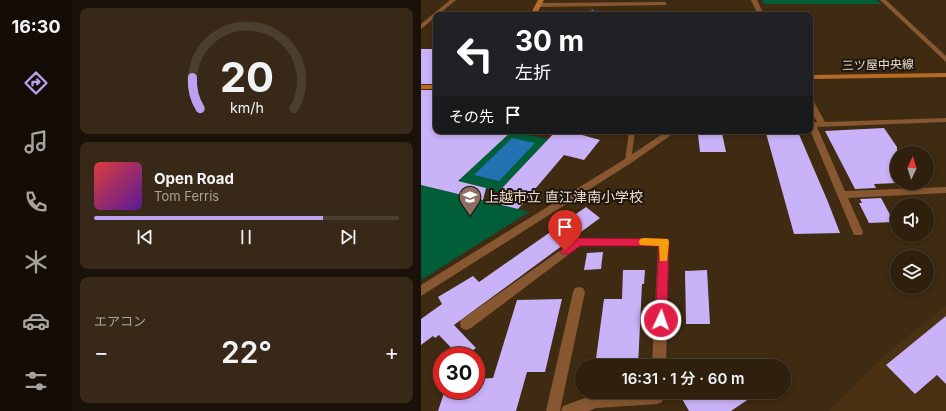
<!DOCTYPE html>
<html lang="ja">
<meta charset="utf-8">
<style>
body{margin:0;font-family:Inter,"Noto Sans JP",sans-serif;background:#372817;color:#f1f3f6;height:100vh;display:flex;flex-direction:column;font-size:15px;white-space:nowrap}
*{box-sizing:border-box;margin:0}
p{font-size:13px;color:#a7a39e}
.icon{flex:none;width:22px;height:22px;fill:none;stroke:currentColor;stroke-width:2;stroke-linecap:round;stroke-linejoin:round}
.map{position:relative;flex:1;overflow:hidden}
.panel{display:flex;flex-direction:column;gap:8px;padding:8px;background:#1a1208;width:349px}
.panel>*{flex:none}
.hud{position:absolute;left:12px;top:12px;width:380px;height:122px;border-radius:8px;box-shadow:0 2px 6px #0003,0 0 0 1px #4a3e2e;background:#202124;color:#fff;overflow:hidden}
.needle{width:26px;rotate:4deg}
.buttons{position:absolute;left:469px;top:146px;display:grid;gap:8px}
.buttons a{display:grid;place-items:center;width:44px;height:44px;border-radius:50%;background:#2f200e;box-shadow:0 2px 6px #0003,0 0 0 1px #4a3e2e;font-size:20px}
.speed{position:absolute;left:12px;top:347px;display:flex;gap:8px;font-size:20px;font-weight:700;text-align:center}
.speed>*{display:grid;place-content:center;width:52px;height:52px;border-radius:50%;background:#2f200e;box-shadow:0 2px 6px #0003,0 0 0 1px #4a3e2e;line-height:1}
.speed .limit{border:6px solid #d22;background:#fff;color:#111}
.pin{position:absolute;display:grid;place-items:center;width:34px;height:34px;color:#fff;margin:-41px -17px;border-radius:50% 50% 50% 0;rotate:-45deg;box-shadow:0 0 4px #0007}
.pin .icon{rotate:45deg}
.me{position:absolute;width:44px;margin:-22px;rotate:3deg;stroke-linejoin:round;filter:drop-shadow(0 0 3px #0008)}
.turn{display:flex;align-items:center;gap:14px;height:84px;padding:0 16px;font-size:18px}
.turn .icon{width:52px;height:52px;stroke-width:2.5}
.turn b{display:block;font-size:28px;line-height:34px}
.then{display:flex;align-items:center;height:38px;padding:0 16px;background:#0003;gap:8px;font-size:15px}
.big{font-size:30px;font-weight:600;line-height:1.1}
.panel .widget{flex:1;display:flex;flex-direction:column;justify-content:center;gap:6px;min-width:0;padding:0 14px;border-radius:8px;background:#372817}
.panel .dial{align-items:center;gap:0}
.dial svg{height:104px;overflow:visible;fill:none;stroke:#4a3e2e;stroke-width:7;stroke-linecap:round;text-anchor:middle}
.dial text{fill:#f1f3f6;stroke:none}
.song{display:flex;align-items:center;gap:12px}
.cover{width:48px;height:48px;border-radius:6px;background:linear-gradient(135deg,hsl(0 70% 55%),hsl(270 70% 35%))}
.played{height:4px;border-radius:2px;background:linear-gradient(90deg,#bca0f2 75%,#4a3e2e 75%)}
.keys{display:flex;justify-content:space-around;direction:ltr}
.heat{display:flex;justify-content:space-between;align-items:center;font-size:22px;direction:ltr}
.trip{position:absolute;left:154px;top:359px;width:216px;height:40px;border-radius:20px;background:#2f200e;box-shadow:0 2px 6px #0003,0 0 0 1px #4a3e2e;font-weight:600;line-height:40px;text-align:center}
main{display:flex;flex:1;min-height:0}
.menu{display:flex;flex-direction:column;width:72px;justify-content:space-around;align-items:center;background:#130d06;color:#a7a39e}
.menu .icon{width:28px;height:28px}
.menu .active{color:#bca0f2}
.menu b{font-size:18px;color:#f1f3f6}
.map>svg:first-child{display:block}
.built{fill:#4b3113}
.green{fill:#005e38}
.water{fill:#2373b2}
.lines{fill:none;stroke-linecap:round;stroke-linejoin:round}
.stream{fill:#2373b2;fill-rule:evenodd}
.building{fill:#c9b2f8}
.lane{fill:#865730;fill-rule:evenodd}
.street{fill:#865730;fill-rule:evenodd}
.secondary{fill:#b66b26;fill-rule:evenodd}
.route{fill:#e11d48;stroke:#92132f}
.slow{fill:#f59e0b}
.labels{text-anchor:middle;stroke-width:4;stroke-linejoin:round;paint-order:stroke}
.far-street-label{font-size:12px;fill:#ecded1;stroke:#1f150b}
.poi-label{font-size:14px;fill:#ecded1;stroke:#1f150b;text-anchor:start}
</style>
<main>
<nav class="menu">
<b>16:30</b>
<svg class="icon active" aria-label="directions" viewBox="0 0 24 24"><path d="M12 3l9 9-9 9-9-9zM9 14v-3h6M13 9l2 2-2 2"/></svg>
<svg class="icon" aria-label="music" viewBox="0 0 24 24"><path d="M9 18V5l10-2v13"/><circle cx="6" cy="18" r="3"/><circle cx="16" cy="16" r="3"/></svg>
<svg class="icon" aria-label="phone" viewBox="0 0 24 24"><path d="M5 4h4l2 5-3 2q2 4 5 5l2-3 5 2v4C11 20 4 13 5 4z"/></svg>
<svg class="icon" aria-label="climate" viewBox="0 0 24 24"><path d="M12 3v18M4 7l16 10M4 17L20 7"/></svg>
<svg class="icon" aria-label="car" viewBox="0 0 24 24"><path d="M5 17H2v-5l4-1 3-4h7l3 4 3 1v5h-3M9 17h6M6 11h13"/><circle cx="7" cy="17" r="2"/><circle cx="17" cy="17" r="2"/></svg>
<svg class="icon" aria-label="filters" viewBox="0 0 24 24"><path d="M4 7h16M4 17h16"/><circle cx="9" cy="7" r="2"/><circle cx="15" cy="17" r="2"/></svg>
</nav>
<section class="panel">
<div class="widget dial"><svg viewBox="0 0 100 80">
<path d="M14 69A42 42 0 1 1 86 69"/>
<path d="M14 69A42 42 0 0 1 8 45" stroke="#bca0f2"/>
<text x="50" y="56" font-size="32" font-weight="700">20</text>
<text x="50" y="72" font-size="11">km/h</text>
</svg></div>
<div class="widget">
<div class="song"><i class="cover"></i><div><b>Open Road</b><p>Tom Ferris</p></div></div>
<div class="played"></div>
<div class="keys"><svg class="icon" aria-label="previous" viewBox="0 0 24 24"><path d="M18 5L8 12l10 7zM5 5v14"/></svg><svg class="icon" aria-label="pause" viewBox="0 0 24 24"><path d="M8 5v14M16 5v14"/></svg><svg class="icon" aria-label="next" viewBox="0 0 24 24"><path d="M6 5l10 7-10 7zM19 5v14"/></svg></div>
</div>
<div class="widget"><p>エアコン</p>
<div class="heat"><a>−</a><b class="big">22°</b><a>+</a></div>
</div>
</section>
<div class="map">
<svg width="525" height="411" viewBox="0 0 525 411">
<rect width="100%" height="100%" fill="#3f2a12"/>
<path class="built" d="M 525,306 L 525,411 L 407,411 L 465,354 Z"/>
<g class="green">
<path d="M 341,0 L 456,0 L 461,4 L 343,4 Z"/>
<path d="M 87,131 L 127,139 L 78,192 L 37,181 L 73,147 Z"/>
<path d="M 0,185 L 97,209 L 108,212 L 0,280 Z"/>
</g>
<path class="water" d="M 91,138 L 114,143 L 78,181 L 53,175 Z"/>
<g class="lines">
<path class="stream" d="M 171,9 L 173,10 L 170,15 L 168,15 Z"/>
</g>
<g class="building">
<rect x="0" y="49" width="15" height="35"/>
<path d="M 0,90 L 15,90 L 15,131 L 91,131 L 37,181 L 65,188 L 62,200 L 0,185 Z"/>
<path d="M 463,128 L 476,147 L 476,183 L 453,184 L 455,188 L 434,189 L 404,131 Z"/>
<path d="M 135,131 L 147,131 L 179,140 L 163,160 L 143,155 L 97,209 L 68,202 Z"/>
<path d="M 377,132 L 407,202 L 419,233 L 373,234 L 345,133 Z"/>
<path d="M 301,133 L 305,152 L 279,152 L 277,134 Z"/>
<path d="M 460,198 L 473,222 L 448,223 L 438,203 L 441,203 L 439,199 Z"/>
<path d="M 165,207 L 179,218 L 33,325 L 55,348 L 44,356 L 38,356 L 18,335 L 14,338 L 12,336 L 0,345 L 0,319 L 21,304 L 17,297 L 52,276 L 58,282 Z"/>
<path d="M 182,252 L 180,269 L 163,270 L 166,253 Z"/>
<path d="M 202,270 L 224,270 L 223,284 L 221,284 L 217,366 L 174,366 L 183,299 L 201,299 Z"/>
<path d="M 286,270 L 289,324 L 265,324 L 264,271 Z"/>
<path d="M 141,299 L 124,372 L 106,372 L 95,411 L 17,411 L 24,390 L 55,390 L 55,379 L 72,378 L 96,300 Z"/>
<path d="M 525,316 L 525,384 L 516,375 L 494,394 L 465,365 Z"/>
<path d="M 257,392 L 338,392 L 310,411 L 268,411 Z"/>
</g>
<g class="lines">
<path class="lane" d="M 208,131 L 214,131 L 210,161 L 207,163 L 204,161 Z"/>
<g class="street">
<path d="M 29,0 L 35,0 L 0,29 L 0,24 Z"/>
<path d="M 330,0 L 336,0 L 343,15 L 337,15 Z"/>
<path d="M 459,0 L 465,0 L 525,56 L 525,62 Z"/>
<path d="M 244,2 L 246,5 L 117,7 L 114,5 L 117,3 Z"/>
<path d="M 389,100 L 393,102 L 404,122 L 525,118 L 525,122 L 396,127 L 424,191 L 525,187 L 525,193 L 427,198 L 442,232 L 441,235 L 433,235 L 389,130 L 389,123 L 396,122 L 389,109 Z"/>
<path d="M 246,131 L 256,131 L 210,163 L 0,296 L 0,285 L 204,159 Z"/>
<path d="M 157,238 L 247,239 L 248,242 L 245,366 L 231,366 L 237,246 L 159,246 L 50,328 L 45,330 L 40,328 L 39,324 L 40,320 Z"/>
<path d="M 158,287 L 162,288 L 164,292 L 139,411 L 125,411 L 152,292 L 154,288 Z"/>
<path d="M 200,392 L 244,392 L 241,402 L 236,404 L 175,408 L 168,411 L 140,411 L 142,406 L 175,394 Z"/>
</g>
<g class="secondary">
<path d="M 117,0 L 123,0 L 115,15 L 109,15 Z"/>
<path d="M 525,73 L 525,77 L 389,79 L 389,75 Z"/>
<rect x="0" y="85" width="15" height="4"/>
</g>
</g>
<path class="route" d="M 157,238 L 247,239 L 248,242 L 246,320 L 244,323 L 240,325 L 236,323 L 234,320 L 238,246 L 159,246 L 148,254 L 141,254 L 139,251 Z"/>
<path class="slow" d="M 223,238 L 247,239 L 248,242 L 246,261 L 239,261 L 238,246 L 219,245 L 218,242 L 219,239 Z"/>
<defs>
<g id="school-pin" transform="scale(1.15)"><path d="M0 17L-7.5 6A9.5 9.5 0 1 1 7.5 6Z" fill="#8d6e63" stroke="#1f150b"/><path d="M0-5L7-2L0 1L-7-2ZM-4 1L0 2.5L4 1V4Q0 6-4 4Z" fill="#fff"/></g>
</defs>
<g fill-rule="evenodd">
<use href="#school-pin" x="49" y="197"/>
</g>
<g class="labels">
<g class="far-street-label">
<text transform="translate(457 65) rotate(-1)" y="4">三ツ屋中央線</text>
</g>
<g class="poi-label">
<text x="64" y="202">上越市立 直江津南小学校</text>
</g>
</g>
</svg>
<div class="buttons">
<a><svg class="needle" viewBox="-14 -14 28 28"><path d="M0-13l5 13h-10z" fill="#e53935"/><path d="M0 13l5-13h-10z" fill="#a7a39e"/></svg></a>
<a><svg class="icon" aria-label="sound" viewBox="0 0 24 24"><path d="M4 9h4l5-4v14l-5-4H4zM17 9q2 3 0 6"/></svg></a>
<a><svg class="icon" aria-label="layers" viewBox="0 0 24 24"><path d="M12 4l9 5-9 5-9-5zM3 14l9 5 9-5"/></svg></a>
</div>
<div class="speed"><div class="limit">30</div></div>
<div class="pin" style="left:144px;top:251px;background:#d93025"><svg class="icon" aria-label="arrive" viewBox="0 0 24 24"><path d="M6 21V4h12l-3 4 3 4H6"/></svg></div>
<svg class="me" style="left:240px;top:320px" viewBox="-20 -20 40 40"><circle r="17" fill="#e11d48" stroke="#fff" stroke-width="3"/><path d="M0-11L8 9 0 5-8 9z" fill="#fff"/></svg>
<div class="trip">16:31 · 1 分 · 60 m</div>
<div class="hud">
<div class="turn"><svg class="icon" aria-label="left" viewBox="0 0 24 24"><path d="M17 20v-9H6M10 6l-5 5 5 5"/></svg><div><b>30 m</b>左折</div></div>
<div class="then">その先<svg class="icon" aria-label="arrive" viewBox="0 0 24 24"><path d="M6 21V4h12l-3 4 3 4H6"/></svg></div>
</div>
</div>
</main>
